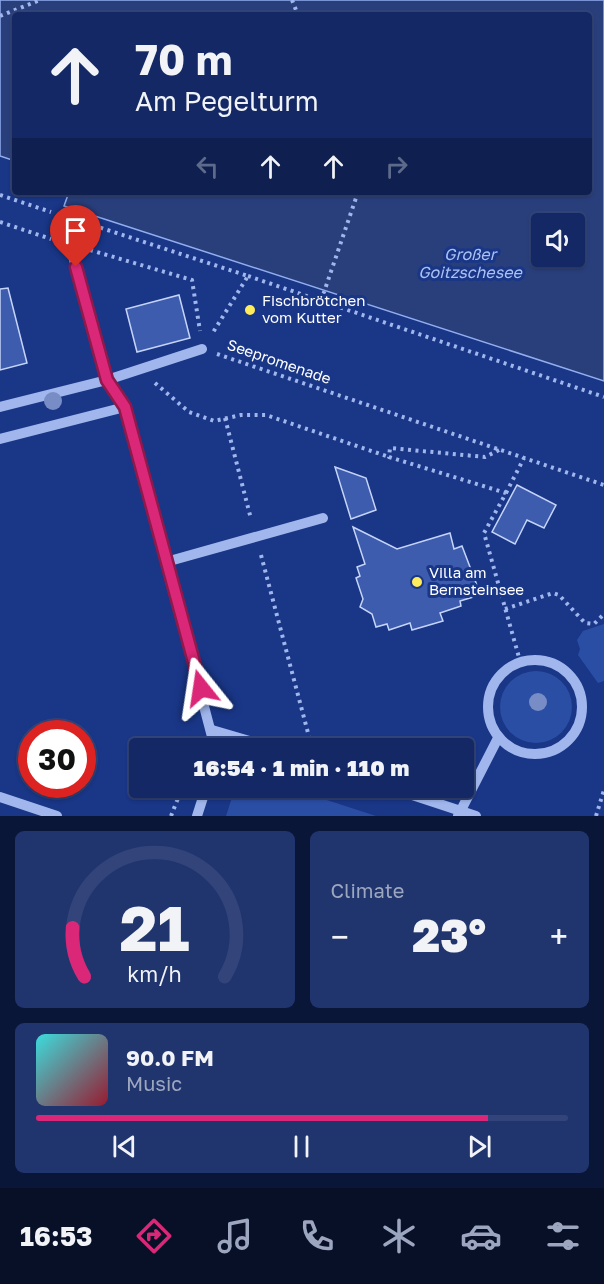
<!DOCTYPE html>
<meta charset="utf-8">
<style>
body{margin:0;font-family:"Golos Text",sans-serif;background:#20346e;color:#f1f3f6;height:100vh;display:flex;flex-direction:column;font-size:22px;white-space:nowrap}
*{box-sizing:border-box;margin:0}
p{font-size:20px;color:#9da6bf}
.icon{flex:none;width:33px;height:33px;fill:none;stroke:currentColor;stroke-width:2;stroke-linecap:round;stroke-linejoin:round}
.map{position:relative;height:816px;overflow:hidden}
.panel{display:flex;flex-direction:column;gap:15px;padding:15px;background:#0a1638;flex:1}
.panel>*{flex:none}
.banner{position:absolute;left:12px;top:12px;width:580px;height:183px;border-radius:6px;box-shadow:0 2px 4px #0004,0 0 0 2px #324479;background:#132865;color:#f1f3f6;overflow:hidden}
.fabs{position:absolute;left:531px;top:213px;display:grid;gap:12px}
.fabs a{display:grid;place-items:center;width:54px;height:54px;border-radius:6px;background:#132865;box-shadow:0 2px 4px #0004,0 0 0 2px #324479;font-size:30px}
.speed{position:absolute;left:18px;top:720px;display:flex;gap:12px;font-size:30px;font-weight:700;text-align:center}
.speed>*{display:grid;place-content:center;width:78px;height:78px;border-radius:50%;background:#132865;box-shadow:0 2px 4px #0004,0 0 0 2px #324479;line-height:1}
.speed .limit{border:9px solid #d22;background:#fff;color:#111}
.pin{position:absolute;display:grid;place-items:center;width:51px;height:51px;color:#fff;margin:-62px -26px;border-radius:50% 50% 50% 0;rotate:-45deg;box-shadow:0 0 6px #0007}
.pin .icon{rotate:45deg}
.me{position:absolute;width:66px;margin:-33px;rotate:345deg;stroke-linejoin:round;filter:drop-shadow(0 0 4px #0008)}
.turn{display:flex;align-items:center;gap:21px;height:126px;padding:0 24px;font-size:27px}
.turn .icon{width:78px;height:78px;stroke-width:2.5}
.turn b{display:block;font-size:42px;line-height:51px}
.lanes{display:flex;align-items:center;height:57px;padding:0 24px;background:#0003;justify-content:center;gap:30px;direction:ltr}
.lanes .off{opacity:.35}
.big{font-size:45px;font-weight:800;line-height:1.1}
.panel .tile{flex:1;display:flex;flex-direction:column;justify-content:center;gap:9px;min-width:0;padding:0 21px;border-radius:9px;background:#20346e}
.panel .dial{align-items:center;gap:0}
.dial svg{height:156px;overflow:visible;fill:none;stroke:#324479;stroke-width:7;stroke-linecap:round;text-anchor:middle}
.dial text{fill:#f1f3f6;stroke:none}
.song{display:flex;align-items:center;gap:18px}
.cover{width:72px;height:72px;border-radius:9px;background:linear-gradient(135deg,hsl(180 70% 55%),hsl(350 70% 35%))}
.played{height:6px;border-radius:3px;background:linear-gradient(90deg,#db2777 85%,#324479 85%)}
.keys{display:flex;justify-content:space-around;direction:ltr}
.heat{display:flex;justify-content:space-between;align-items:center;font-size:33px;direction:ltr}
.panel .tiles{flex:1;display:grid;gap:15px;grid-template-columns:1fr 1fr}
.tile:last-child{grid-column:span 2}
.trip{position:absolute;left:129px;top:738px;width:345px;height:60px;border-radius:6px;background:#132865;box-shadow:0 2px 4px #0004,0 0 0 2px #324479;font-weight:800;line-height:60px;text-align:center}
.tabs{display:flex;height:96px;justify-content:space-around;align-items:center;background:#081028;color:#9da6bf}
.tabs .icon{width:42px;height:42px}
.tabs .on{color:#db2777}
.tabs b{font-size:27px;color:#f1f3f6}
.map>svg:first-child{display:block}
.green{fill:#2b4ea5}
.water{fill:#293f7c;stroke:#92aeef;stroke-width:1.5;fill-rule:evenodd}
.building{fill:#3d5cae;stroke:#c5d4f9;stroke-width:1.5}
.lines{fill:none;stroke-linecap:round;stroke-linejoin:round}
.path{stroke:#a0b6ed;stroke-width:4;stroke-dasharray:3 4.5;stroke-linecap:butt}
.minor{stroke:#a0b6ed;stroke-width:10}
.tree{fill:#788dc6}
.route-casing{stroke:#8e194d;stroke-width:15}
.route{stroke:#db2777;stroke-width:10}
.poi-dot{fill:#ffec5c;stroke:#193687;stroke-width:2}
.labels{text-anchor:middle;stroke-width:6;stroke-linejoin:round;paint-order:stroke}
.poi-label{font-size:15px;fill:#fff;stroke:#193687;text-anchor:start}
.street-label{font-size:15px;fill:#fff;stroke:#193687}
.water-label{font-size:16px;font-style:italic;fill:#abc0f4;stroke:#193687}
</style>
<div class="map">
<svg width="604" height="816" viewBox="0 0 604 816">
<rect width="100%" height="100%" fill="#193687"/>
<g class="green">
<path d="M 604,624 L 604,681 L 598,683 L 578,655 L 580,649 L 577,640 L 583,631 Z"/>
<circle cx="536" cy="707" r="36"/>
<path d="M 235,788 L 290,788 L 376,816 L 226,816 Z"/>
</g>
<path class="water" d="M 0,0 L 604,0 L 604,381 L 64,206 L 69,192 L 590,192 L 590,15 L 15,15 L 15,161 L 0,156 ZM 542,224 L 574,224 L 574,256 L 542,256 Z"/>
<g class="building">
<path d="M 8,288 L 27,363 L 0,370 L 0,289 Z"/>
<path d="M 179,295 L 190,338 L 137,352 L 126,309 Z"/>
<path d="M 335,467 L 366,478 L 376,510 L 351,519 Z"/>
<path d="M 517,485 L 556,505 L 544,528 L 527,520 L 515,544 L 492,532 Z"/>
<path d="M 353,527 L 397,549 L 450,533 L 454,549 L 462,546 L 478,588 L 473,597 L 460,601 L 461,606 L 440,613 L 443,621 L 412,630 L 410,623 L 389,630 L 387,624 L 376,627 L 372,614 L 360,607 L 363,599 L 356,578 L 360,576 L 357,567 L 365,564 Z"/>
</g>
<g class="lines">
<g class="path">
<path d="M 292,0 L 298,15"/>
<path d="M 0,16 L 40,0"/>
<path d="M 0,195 L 51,212"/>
<path d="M 0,222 L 51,239"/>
<path d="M 86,223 L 248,276 L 212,334"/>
<path d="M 90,250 L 192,280 L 200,331"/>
<path d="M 248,276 L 604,397"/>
<path d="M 321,301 L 358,192"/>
<path d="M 217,354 L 604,485"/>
<path d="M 155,383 L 189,412 L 214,421 L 241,415 L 266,415 L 389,457"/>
<path d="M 225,418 L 251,519"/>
<path d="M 499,450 L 485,457 L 390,448 L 389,457 L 506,493 L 484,533 L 520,661"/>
<path d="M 506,493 L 524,458"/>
<path d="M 261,555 L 312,748"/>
<path d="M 505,609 L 553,593 L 559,595 L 585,623 L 594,624 L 604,614"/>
<path d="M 171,816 L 182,788"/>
<path d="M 596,816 L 604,790"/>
</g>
<g class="minor">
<path d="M 66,217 L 70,245 L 107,380 L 125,407 L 215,748"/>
<path d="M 0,407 L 107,380 L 202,349"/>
<path d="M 0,439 L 125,407"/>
<path d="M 166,562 L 323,518"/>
<circle cx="535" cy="707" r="47"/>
<path d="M 212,730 L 273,748"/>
<path d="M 391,788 L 476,816"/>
<path d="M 0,797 L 57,816"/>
<path d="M 197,816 L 206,788"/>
<path d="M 458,816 L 498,738"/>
</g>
</g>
<g class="tree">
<circle cx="53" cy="401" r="9"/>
<circle cx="538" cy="702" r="9"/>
</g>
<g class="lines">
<g class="route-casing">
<path id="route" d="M 76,267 L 107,380 L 125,407 L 201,688"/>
</g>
<use href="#route" class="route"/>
</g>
<g class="poi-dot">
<circle cx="250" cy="310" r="6"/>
<circle cx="417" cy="582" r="6"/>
</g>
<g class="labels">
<g class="poi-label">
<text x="262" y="306">Fischbrötchen<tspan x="262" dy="17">vom Kutter</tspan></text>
<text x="429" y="578">Villa am<tspan x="429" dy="17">Bernsteinsee</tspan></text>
</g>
<g class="street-label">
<text transform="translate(279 362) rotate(19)" y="5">Seepromenade</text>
</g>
<g class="water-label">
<text x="470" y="260">Großer<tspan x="470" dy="18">Goitzschesee</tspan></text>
</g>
</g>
</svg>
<div class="fabs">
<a><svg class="icon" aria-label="sound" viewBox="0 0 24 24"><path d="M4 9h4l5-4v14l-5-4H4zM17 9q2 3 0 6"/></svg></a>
</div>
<div class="speed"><div class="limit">30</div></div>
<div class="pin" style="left:76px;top:267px;background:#d93025"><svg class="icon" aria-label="arrive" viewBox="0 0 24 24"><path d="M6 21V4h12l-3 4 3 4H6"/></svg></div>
<svg class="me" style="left:201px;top:688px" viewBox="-20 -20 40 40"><path d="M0-17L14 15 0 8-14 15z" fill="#db2777" stroke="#fff" stroke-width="4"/></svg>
<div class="trip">16:54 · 1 min · 110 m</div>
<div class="banner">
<div class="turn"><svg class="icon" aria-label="ahead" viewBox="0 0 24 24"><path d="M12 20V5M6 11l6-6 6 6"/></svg><div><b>70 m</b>Am Pegelturm</div></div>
<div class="lanes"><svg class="icon off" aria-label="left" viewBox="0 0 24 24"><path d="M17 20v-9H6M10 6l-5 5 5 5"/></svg><svg class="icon" aria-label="ahead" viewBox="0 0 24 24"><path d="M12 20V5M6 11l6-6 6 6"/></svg><svg class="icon" aria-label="ahead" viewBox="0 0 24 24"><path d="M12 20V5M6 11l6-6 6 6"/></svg><svg class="icon off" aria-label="right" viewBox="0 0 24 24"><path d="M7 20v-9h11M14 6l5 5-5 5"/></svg></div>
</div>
</div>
<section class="panel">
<div class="tiles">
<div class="tile dial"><svg viewBox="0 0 100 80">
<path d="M14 69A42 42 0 1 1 86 69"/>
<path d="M14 69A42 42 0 0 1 8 44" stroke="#db2777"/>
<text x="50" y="56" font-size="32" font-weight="700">21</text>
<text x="50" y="72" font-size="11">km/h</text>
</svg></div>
<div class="tile"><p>Climate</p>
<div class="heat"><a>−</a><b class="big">23°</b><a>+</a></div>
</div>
<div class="tile">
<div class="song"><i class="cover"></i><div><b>90.0 FM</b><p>Music</p></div></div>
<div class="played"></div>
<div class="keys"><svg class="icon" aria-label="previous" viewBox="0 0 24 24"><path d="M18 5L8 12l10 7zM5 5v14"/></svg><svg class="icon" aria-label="pause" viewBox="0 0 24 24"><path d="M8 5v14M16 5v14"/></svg><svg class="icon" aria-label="next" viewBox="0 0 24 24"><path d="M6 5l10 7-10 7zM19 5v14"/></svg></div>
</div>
</div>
</section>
<nav class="tabs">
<b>16:53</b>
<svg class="icon on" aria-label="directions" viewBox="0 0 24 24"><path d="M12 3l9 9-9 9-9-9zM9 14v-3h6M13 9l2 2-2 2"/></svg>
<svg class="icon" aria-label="music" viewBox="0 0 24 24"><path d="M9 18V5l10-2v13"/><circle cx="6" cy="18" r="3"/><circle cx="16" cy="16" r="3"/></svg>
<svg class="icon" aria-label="phone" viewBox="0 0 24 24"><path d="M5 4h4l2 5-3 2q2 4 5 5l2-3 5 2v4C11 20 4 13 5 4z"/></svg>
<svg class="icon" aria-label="climate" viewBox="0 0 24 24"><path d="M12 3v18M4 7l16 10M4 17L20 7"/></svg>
<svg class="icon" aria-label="car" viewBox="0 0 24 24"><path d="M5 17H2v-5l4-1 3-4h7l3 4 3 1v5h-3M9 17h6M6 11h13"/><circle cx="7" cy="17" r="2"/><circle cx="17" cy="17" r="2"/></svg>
<svg class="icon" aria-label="filters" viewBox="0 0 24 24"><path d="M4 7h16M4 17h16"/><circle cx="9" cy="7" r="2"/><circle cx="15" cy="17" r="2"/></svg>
</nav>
